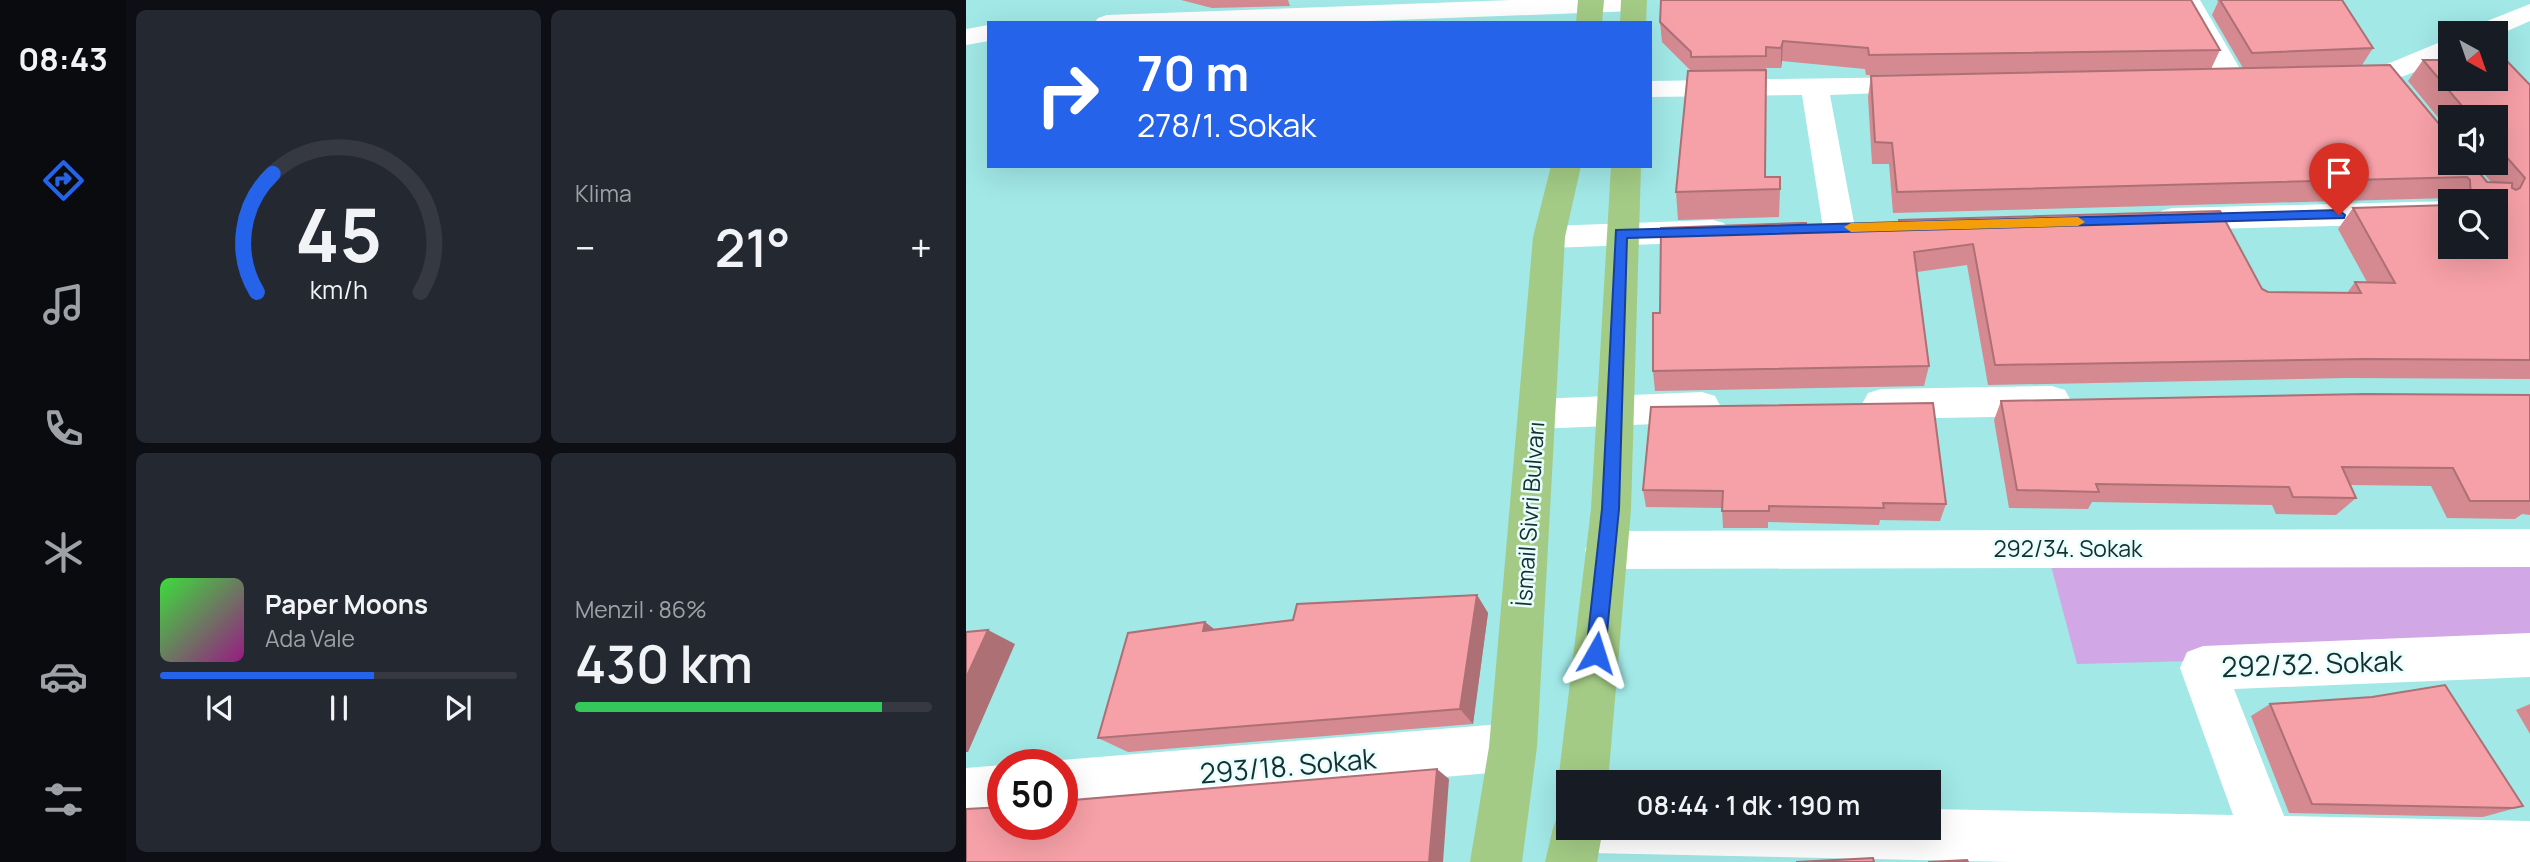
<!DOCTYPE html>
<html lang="tr">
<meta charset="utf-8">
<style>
body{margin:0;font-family:Manrope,sans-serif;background:#242831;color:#f1f3f6;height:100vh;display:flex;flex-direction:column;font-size:26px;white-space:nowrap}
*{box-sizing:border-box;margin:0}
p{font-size:23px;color:#9ea1a6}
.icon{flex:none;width:38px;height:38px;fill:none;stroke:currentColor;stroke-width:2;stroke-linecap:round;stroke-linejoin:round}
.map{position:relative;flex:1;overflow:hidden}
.side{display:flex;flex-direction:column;gap:10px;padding:10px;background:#0d0f14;width:840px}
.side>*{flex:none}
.hud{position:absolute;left:21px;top:21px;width:665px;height:147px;border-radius:0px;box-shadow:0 7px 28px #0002;background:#2563eb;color:#fff;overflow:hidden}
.needle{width:46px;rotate:140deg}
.fabs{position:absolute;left:1472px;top:21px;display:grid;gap:14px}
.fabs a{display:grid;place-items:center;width:70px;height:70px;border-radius:0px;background:#171b24;box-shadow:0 7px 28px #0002;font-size:35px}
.speed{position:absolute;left:21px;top:749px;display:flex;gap:14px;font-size:35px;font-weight:700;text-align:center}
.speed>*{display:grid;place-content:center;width:91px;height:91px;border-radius:50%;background:#171b24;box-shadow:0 7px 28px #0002;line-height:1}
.speed .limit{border:10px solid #d22;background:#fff;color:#111}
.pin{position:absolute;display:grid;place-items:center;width:60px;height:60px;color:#fff;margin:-72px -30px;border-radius:50% 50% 50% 0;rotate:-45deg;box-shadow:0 0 7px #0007}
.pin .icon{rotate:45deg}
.me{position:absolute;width:77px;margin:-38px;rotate:6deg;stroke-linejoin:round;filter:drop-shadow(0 0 5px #0008)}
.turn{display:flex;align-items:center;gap:24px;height:147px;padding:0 35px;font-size:32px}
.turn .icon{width:91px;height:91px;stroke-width:2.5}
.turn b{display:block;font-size:49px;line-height:60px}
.big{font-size:52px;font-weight:600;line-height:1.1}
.side .card{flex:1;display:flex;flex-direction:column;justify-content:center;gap:10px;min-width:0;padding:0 24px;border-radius:10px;background:#242831}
.side .dial{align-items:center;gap:0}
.dial svg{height:182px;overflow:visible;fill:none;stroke:#363941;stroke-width:7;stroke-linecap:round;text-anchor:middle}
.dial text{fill:#f1f3f6;stroke:none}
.song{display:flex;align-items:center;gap:21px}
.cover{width:84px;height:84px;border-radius:10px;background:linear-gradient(135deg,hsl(120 70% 55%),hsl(310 70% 35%))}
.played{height:7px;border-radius:4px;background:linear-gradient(90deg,#2563eb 60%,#363941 60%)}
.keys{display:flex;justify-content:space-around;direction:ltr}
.heat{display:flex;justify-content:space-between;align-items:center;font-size:38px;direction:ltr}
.charge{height:10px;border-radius:5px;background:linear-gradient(90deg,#34c759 86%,#363941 0)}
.side .tiles{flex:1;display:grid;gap:10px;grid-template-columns:repeat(2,1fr)}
.trip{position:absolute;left:590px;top:770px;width:385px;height:70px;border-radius:0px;background:#171b24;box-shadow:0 7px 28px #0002;font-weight:600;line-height:70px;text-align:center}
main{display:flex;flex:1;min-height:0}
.dock{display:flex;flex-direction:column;width:126px;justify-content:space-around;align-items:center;background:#090b0e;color:#9ea1a6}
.dock .icon{width:49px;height:49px}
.dock .current{color:#2563eb}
.dock b{font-size:32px;color:#f1f3f6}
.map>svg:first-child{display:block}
.green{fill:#d1a7e5}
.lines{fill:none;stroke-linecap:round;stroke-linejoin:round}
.minor{fill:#fff;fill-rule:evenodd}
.major{fill:#a3cb85;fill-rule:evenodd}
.wall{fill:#d48a90}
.shaded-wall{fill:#ac7075}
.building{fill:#f6a0a7;stroke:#ac7075;stroke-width:2}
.route{fill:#2563eb;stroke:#184099;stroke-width:2}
.slow{fill:#f59e0b}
.labels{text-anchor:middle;stroke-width:5;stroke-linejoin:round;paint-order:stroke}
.street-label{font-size:23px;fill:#143131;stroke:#eafefe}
.near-street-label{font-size:28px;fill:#143131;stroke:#eafefe}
</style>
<main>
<nav class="dock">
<b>08:43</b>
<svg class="icon current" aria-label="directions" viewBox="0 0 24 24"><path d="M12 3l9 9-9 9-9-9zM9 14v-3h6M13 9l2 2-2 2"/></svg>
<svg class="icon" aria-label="music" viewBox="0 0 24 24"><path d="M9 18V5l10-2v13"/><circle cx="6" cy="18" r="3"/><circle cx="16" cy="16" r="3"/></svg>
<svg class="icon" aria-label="phone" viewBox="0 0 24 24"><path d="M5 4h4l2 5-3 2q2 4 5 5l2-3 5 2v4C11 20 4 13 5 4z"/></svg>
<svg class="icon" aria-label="climate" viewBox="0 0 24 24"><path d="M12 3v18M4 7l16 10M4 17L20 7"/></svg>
<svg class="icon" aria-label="car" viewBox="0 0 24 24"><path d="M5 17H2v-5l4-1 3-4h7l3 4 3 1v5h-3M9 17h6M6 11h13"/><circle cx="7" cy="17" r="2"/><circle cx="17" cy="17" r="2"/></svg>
<svg class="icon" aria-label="filters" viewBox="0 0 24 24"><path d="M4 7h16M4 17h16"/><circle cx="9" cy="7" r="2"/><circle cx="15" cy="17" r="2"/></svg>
</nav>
<section class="side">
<div class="tiles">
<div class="card dial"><svg viewBox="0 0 100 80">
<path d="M14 69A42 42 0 1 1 86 69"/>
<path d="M14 69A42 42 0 0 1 21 17" stroke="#2563eb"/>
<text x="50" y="56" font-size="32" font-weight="700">45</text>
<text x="50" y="72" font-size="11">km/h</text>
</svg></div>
<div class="card"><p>Klima</p>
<div class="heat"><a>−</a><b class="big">21°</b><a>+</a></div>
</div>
<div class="card">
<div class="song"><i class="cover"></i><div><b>Paper Moons</b><p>Ada Vale</p></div></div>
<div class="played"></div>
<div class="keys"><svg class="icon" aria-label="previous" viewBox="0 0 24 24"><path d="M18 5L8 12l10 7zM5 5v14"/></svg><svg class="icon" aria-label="pause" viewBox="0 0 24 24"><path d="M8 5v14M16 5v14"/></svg><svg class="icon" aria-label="next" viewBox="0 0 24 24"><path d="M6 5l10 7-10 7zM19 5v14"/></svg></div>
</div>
<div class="card"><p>Menzil · 86%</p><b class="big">430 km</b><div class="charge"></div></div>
</div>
</section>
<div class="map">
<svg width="1564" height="862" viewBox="0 0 1564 862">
<rect width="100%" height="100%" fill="#a1e8e7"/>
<path class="green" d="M 1564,552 L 1564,652 L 1111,664 L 1084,562 Z"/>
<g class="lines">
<g class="minor">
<path d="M 546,0 L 679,0 L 681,3 L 677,8 L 668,11 L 351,23 L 128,23 L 132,18 L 141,15 Z"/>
<path d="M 1208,0 L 1234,0 L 1281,81 L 1277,87 L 1267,89 L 1257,87 Z"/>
<path d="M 1564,4 L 1564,21 L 1530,36 L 1530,33 L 1502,33 L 1506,27 Z"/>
<path d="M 23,25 L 23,41 L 0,45 L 0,29 Z"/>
<path d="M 1484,38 L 1484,56 C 1447,73 1409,93 1367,83 L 1363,77 L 1367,71 L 1414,67 Z"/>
<path d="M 956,77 L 966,79 L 970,85 L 966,91 L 864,95 L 889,228 L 884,236 L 873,239 L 862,236 L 857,228 L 836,95 L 684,97 L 684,81 Z"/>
<path d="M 1484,201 L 1484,223 L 1206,230 L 1195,227 L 1190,219 L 1195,211 L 1206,208 Z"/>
<path d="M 747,220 L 758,223 L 763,231 L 758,239 L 747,242 L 583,248 L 572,245 L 567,237 L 572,229 L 583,226 Z"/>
<path d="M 1086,386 L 1099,390 L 1105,401 L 1099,412 L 1086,416 L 915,419 L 902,415 L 896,404 L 902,393 L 915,389 Z"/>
<path d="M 736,392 L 749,396 L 755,407 L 749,418 L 736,422 L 571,429 L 558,425 L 552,414 L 558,403 L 571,399 Z"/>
<path d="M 1564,529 L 1564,567 L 640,569 L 625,563 L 619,550 L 625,537 L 640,531 Z"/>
<path d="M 1564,633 L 1564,677 L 1268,689 L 1318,816 L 1564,821 L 1564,862 L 1044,862 L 623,853 L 605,846 L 598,828 L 602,817 L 602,828 L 962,828 L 962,809 L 1267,815 L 1214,668 L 1221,652 L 1237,646 Z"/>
<path d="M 547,723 L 564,730 L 571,747 L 564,764 L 547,771 L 96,810 L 96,765 L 85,765 L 96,760 Z"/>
<path d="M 37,765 L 37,815 L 0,818 L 0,768 Z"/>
</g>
<g class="major">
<path d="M 612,0 L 638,0 L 636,23 L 610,23 Z"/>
<path d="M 655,0 L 681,0 L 680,23 L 654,23 Z"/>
<path d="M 585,166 L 615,166 L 599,237 L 571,747 L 556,862 L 504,862 L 523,747 L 567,237 Z"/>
<path d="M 645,166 L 675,166 L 665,509 L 642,782 L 602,782 L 602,800 L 592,782 L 625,509 Z"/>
<path d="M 602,807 L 602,828 L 637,828 L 631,862 L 579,862 L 587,828 L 594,810 Z"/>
</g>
</g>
<g class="wall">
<path d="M 215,0 L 322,0 L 324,6 L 246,8 Z"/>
<path d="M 1251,0 L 1376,0 L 1407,48 L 1396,65 L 1324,67 L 1521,182 L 1525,182 L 1509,163 L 1530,163 L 1530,117 L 1484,117 L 1484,132 L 1442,81 L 1457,60 L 1564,85 L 1564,379 L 1381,378 L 1022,385 L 1001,265 L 951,272 L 963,366 L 958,386 L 689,391 L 687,371 L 694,313 L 840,226 L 933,223 L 933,220 L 1296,289 L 1302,292 L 1381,293 L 1389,282 L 1401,282 L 1372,229 L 1387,208 L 1484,247 L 1530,201 L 1487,201 L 1484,198 L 927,213 L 923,164 L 906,164 L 902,97 L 905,76 L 1003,74 L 900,75 L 899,69 L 816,61 L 815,68 L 800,68 L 800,70 L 799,177 L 814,189 L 813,217 L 712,220 L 710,192 L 725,71 L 696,42 L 694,22 L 1254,50 L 1245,69 L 1277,68 L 1246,15 L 1252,2 Z"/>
<path d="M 1564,395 L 1564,515 L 1556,514 L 1549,519 L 1481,518 L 1465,486 L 1384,485 L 1390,498 L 1370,515 L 1310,514 L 1306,505 L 1126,502 L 1122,509 L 1043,508 L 1028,420 L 1035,401 Z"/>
<path d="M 685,407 L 980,504 L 974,521 L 914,520 L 913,525 L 802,522 L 802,528 L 757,528 L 756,508 L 680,507 L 677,490 Z"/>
<path d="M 511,595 L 522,613 L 507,724 L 162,752 L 132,738 L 239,622 L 249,630 Z"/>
<path d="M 1304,704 L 1557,806 L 1517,817 L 1323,813 L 1285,716 Z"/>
<path d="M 1564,704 L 1564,734 L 1550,710 Z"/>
</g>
<g class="shaded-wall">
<path d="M 817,41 L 816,61 L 815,68 L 815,48 Z"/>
<path d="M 511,595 L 522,613 L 507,724 L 494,709 Z"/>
<path d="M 239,622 L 262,640 L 237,631 Z"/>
<path d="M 22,630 L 49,644 L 2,752 L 0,752 L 0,678 Z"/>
<path d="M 471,769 L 483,779 L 477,862 L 463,862 Z"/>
</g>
<g class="building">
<path d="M 695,0 L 1225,0 L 1254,50 L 903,55 L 902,48 L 817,41 L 815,48 L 800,47 L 800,56 L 725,57 L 725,52 L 694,22 Z"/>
<path d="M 1254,0 L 1376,0 L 1407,48 L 1286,53 Z"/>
<path d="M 1530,59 L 1539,59 L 1564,85 L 1564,360 L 1399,359 L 1029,365 L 1007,244 L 948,252 L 963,366 L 687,371 L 687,313 L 694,313 L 695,228 L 835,223 L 840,223 L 840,226 L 934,223 L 933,220 L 1254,211 L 1296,289 L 1302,292 L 1395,293 L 1389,282 L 1429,283 L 1387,208 L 1484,205 L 1484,247 L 1530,247 L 1530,201 L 1505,201 L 1504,180 L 1501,177 L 931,192 L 926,143 L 909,142 L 905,76 L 1424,65 L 1484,137 L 1484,163 L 1505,163 L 1521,182 L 1546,183 L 1546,188 L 1550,190 L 1554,188 L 1559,178 L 1530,145 L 1530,117 L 1503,117 L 1502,113 L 1457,60 L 1484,60 L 1484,79 L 1530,79 Z"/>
<path d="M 800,70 L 799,177 L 814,177 L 814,189 L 710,192 L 722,71 Z"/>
<path d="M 1399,394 L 1564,395 L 1564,501 L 1504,501 L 1487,468 L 1376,467 L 1390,498 L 1327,497 L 1323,487 L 1130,484 L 1133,492 L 1051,490 L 1035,401 Z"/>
<path d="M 967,403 L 980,504 L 917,503 L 918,508 L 803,506 L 803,511 L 756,511 L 757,491 L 677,490 L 685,407 Z"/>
<path d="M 511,595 L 494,709 L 132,738 L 162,633 L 239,622 L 237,631 L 327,620 L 331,604 Z"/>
<path d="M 22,630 L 0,678 L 0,632 Z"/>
<path d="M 1479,685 L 1557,806 L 1547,808 L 1346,804 L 1304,704 L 1406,697 Z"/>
<path d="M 471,769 L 463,862 L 0,862 L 0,809 L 37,807 L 37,824 L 96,824 L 96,801 Z"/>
<path d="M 907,858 L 908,862 L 830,862 Z"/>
<path d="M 1001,860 L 1002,862 L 962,862 Z"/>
</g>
<path class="route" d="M 1373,210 L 1379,215 L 1378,218 L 661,238 L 653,509 L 639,653 L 636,659 L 630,662 L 623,659 L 620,653 L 636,509 L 650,230 Z"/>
<path class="slow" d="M 1112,217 L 1119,222 L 1112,226 L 885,232 L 878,227 L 885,223 Z"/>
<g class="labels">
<g class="street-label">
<text transform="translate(564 514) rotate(-86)" y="8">İsmail Sivri Bulvarı</text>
<text x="1102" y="557">292/34. Sokak</text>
</g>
<g class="near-street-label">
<text transform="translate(1346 664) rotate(-2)" y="10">292/32. Sokak</text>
<text transform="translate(322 766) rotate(-5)" y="10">293/18. Sokak</text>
</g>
</g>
</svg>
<div class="fabs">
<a><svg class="needle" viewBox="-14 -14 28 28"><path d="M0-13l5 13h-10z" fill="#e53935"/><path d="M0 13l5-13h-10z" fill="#9ea1a6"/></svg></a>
<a><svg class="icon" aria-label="sound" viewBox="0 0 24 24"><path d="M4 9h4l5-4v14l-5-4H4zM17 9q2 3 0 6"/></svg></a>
<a><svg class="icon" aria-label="search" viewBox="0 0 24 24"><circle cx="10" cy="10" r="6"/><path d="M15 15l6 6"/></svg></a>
</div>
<div class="speed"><div class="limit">50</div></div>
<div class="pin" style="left:1373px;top:215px;background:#d93025"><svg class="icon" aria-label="arrive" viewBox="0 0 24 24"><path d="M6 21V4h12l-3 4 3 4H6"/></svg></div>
<svg class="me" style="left:630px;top:653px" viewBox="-20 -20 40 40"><path d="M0-17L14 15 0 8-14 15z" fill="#2563eb" stroke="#fff" stroke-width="4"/></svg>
<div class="trip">08:44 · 1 dk · 190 m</div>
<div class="hud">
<div class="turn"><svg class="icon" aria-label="right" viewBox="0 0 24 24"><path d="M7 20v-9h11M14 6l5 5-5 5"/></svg><div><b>70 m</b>278/1. Sokak</div></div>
</div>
</div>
</main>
